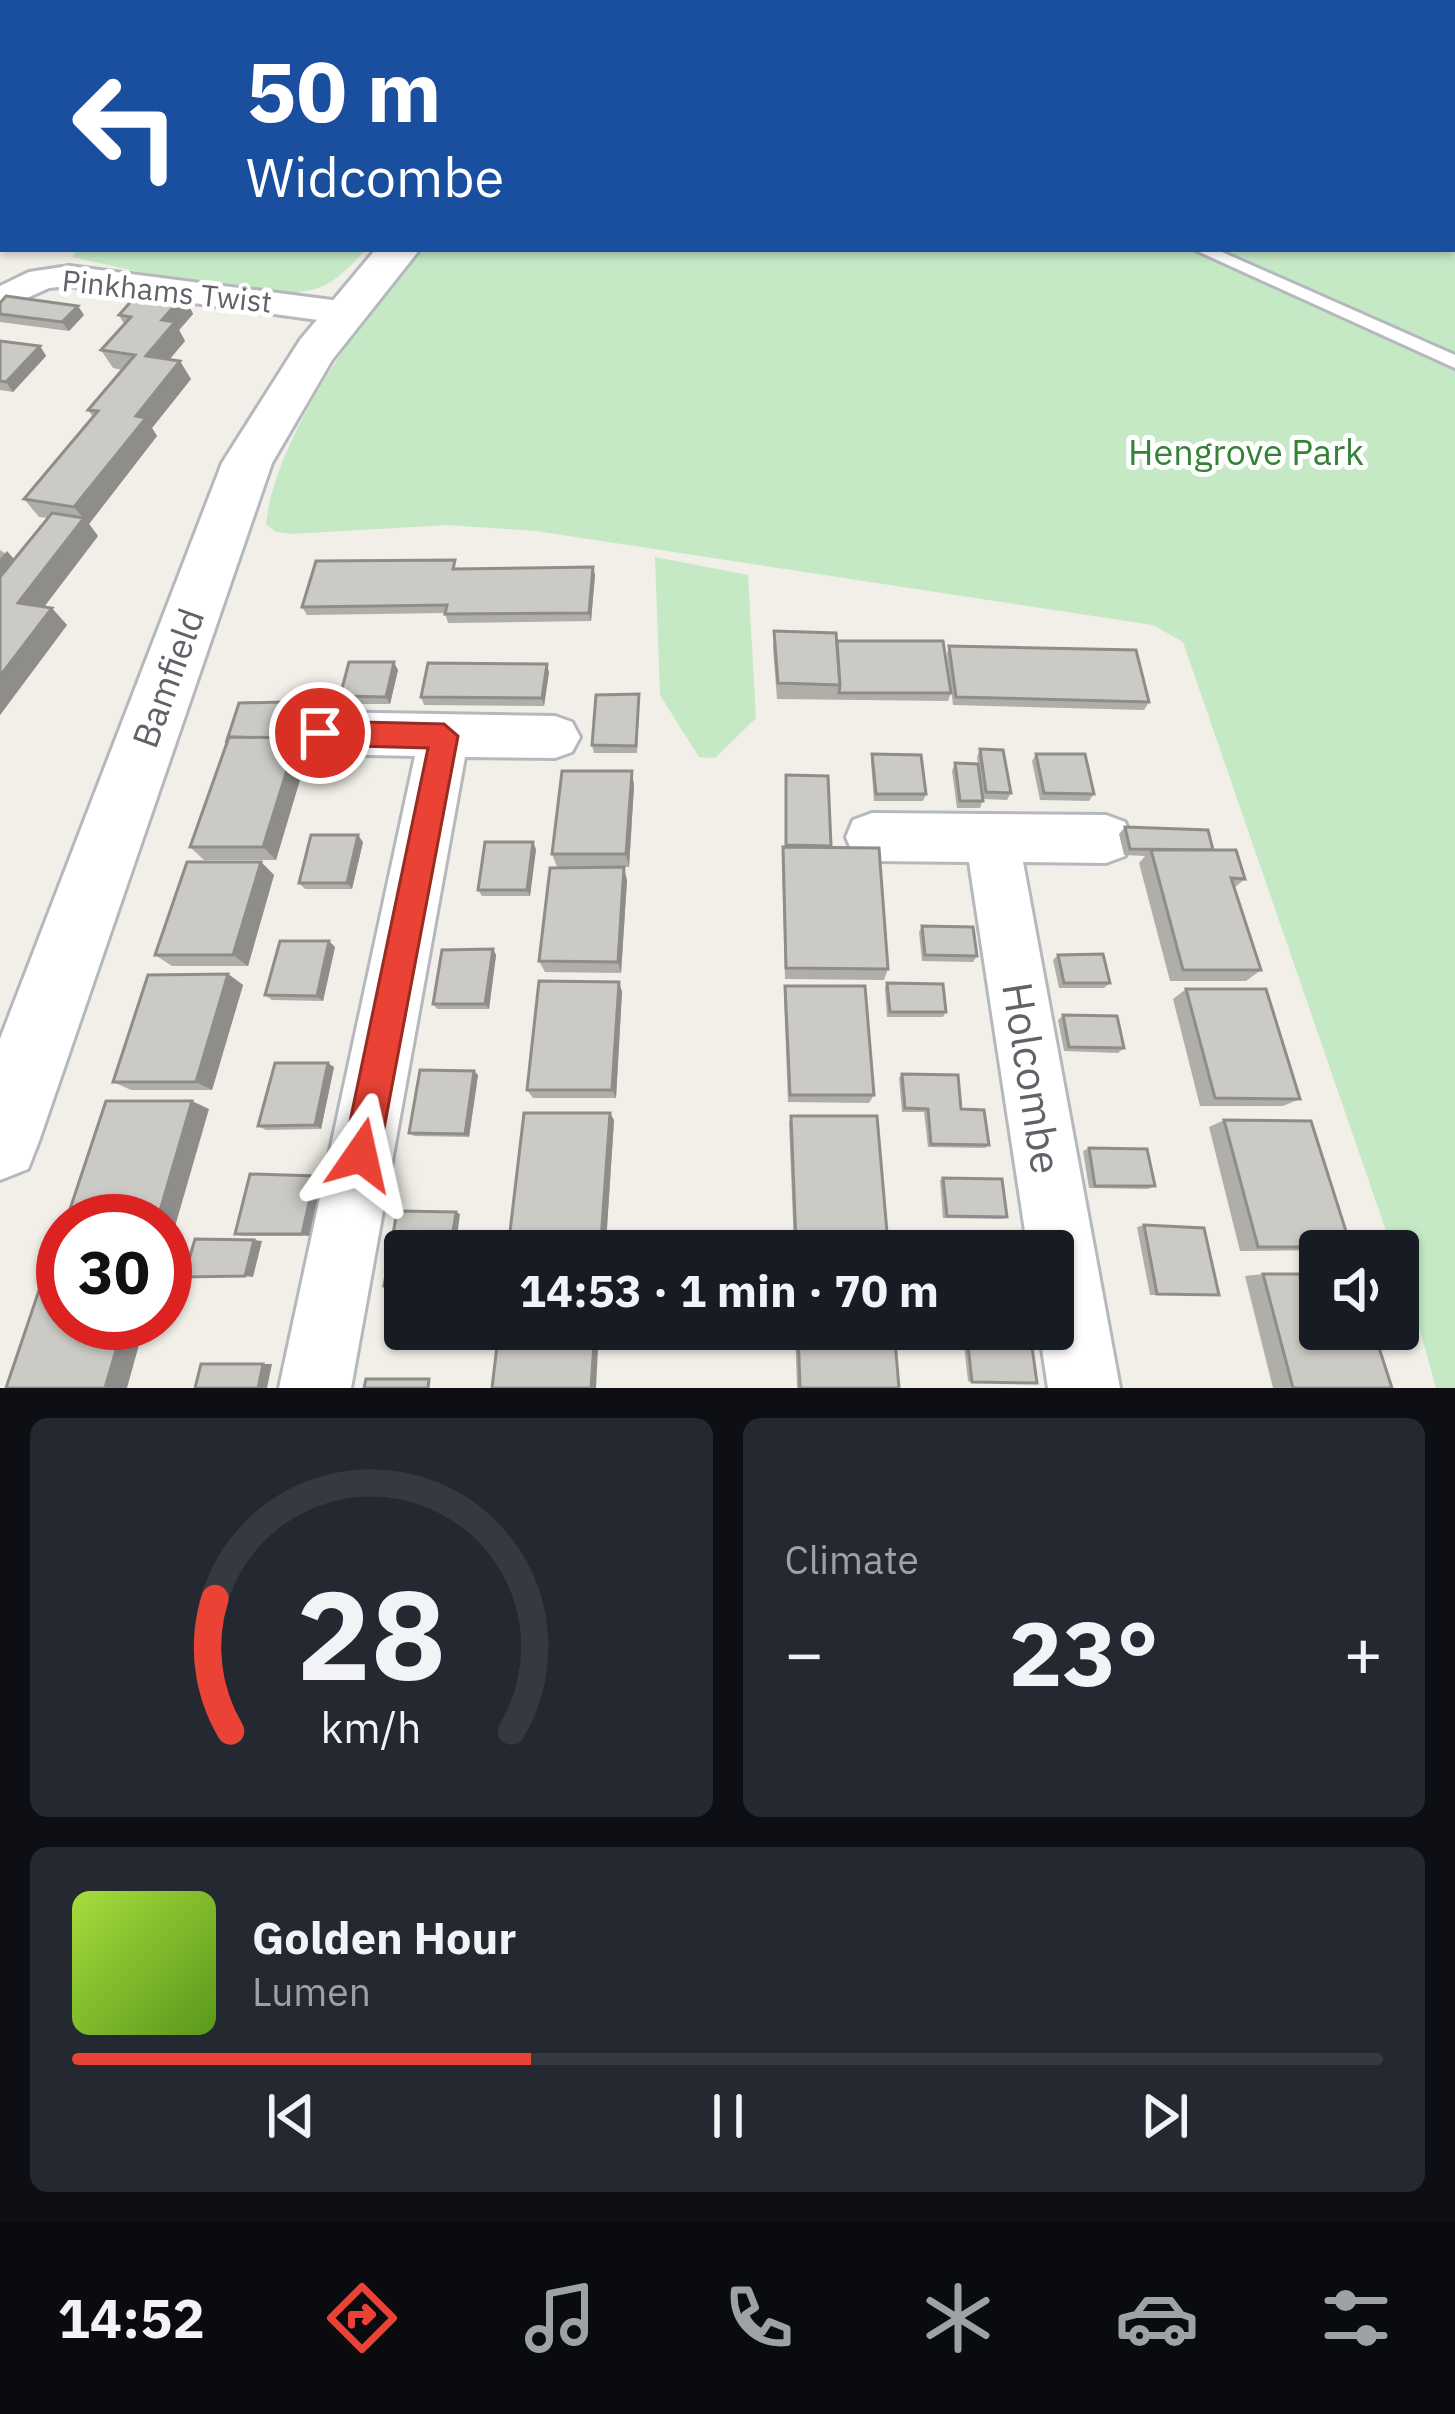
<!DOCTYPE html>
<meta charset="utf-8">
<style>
body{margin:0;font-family:"IBM Plex Sans",sans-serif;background:#242831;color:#f1f3f6;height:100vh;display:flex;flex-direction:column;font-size:45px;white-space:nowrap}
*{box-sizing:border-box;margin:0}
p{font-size:39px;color:#9ea1a6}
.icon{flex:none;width:66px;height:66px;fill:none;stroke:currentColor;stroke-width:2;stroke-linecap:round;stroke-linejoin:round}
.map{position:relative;height:1388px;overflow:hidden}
.drawer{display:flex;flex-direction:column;gap:30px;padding:30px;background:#0d0f14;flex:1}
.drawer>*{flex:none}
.guide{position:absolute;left:0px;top:0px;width:1455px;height:252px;box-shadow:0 3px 9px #0004;background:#1a4fa0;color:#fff;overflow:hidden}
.tools{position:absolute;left:1299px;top:1230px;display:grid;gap:24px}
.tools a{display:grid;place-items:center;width:120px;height:120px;border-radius:12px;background:#171b24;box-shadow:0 3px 9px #0004;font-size:60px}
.speed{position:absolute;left:36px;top:1194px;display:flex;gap:24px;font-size:60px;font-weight:700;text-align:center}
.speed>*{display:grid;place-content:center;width:156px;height:156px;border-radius:50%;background:#171b24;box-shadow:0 3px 9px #0004;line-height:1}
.speed .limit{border:18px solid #d22;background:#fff;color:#111}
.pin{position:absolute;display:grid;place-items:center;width:102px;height:102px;color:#fff;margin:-51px;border:6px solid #fff;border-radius:50%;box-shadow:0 3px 12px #0007}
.me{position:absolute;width:132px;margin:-66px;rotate:11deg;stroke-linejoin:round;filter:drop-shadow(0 0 9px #0008)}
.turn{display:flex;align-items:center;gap:42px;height:252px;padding:0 48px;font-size:54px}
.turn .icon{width:156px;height:156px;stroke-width:2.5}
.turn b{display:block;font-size:84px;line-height:102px}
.big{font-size:90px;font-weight:800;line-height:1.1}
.drawer .widget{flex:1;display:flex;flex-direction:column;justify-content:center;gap:18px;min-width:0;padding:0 42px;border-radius:18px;background:#242831}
.drawer .dial{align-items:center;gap:0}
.dial svg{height:312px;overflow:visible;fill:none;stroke:#363941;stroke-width:7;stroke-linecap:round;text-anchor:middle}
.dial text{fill:#f1f3f6;stroke:none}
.song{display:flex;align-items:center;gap:36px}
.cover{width:144px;height:144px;border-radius:18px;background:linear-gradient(135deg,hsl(80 70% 55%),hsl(90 70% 35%))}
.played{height:12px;border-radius:6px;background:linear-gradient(90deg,#ea4335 35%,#363941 35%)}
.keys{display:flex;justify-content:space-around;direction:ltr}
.heat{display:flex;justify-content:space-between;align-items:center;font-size:66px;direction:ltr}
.drawer .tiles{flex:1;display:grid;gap:30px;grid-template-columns:1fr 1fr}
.widget:last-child{grid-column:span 2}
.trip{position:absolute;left:384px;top:1230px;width:690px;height:120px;border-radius:12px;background:#171b24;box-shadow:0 3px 9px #0004;font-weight:800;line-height:120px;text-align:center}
.dock{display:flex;height:192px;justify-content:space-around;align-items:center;background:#090b0e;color:#9ea1a6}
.dock .icon{width:84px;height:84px}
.dock .active{color:#ea4335}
.dock b{font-size:54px;color:#f1f3f6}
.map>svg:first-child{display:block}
.green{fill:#c5e8c5}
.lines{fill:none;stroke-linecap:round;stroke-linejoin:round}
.service-casing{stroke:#b5b8bc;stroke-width:6}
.minor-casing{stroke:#b5b8bc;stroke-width:6}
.tertiary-casing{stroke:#b5b8bc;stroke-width:6}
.service{fill:#fff;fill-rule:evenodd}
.minor{fill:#fff;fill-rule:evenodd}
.tertiary{fill:#fff;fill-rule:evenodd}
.wall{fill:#afaea9}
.shaded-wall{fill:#8f8d8a}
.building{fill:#cccac5;stroke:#8f8d8a;stroke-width:3}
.route{fill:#ea4335;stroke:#982c22;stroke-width:3}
.labels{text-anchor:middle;stroke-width:10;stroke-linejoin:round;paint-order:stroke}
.far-street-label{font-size:30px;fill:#5f6368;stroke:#fff}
.park-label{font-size:36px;fill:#348238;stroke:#fff}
.street-label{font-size:36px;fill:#5f6368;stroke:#fff}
.near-street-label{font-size:42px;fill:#5f6368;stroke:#fff}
</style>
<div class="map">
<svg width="1455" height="1388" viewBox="0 0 1455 1388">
<rect width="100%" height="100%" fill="#f1efe8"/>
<g class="green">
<path d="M 0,0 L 836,0 L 3,3 L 3,204 Z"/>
<path d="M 992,0 L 1455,0 L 1455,1388 L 1436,1388 L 1398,1251 L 1393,1251 L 1183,642 L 1153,625 L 536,531 L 447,525 L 292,534 L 276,532 L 266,524 C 275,438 365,309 425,249 L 1452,249 L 1452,3 Z"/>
<path d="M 79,249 L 367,249 C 350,265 338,282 315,289 C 263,303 128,269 72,257 Z"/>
<path d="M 655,557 L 748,575 L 756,718 L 715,758 L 699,757 L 660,695 Z"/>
</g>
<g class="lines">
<g class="service-casing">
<g id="service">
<path d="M 858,0 L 868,0 L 869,3 L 857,3 Z"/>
<path d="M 884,0 L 897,0 L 899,3 L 886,3 Z"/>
<path d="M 1193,249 L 1215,249 L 1455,355 L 1455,368 Z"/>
</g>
</g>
<g class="minor-casing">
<g id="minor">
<path d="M 69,266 L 340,301 L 358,312 L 340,323 L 69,286 L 49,288 L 0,310 L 0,286 L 29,272 Z"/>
<path d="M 320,712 L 555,716 L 572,722 L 580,737 L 572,752 L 555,758 L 465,757 L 351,1388 L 279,1388 L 415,756 L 320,754 L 303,748 L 295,733 L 303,718 Z"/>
<path d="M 872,813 L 1106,815 L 1125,822 L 1132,839 L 1125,856 L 1106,863 L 1023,862 L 1120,1388 L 1048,1388 L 1039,1329 L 1053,1329 L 1053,1251 L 1028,1251 L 969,862 L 872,861 L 853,854 L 846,837 L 853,820 Z"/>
</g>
</g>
<g class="tertiary-casing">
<path id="tertiary" d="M 376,249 L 420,249 L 332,360 L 272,463 L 39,1141 L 28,1169 L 0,1180 L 0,1039 L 222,463 L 300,340 Z"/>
</g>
<use href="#service" class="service"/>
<use href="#minor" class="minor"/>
<use href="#tertiary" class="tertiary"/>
</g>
<g class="wall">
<path d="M 184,295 L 193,314 L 179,330 L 185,341 L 170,359 L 191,379 L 152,428 L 157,436 L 89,524 L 98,536 L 44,607 L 67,625 L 0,715 L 0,550 L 14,559 L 48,518 L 39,517 L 24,499 L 93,417 L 88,410 L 122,370 L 113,368 L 101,350 L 124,324 L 119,315 Z"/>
<path d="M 0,303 L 84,315 L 69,331 L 0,322 Z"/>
<path d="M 0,341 L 40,346 L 46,356 L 13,392 L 0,390 Z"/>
<path d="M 593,567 L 595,575 L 591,621 L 448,623 L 445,613 L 307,615 L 302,607 L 458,569 Z"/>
<path d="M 774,631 L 837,641 L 951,693 L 948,701 L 777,699 L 773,648 Z"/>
<path d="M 949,646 L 1149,702 L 1144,710 L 953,705 L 947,654 Z"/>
<path d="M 398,670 L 390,704 L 345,704 L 340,696 Z"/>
<path d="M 549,672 L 544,706 L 424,705 L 421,697 Z"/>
<path d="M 639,694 L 637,753 L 594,753 L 592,745 Z"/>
<path d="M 288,710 L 280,738 L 308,753 L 276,860 L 204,860 L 190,847 Z"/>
<path d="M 980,749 L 1011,793 L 1007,800 L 983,799 L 980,808 L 957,808 L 952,771 L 955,763 L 978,764 L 977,757 Z"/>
<path d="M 872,754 L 926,794 L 923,801 L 874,801 L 871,762 Z"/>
<path d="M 1036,754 L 1094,794 L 1089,801 L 1040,800 L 1032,761 Z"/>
<path d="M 632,771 L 634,786 L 629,867 L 557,867 L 552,854 Z"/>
<path d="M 828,776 L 830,848 L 888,969 L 884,980 L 785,979 L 782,860 L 783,847 L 785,847 L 785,783 Z"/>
<path d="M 1125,827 L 1213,850 L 1245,879 L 1234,888 L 1261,970 L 1246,981 L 1170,981 L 1139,863 L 1145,856 L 1124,855 L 1119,834 Z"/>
<path d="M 363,842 L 352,889 L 305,889 L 299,883 Z"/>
<path d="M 536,849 L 530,896 L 482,896 L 478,890 Z"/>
<path d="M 261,862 L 274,875 L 248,966 L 172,966 L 155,955 Z"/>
<path d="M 627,880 L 621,973 L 545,972 L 539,961 Z"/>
<path d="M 922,926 L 977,956 L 973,962 L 922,961 L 919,932 Z"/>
<path d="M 335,947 L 323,1001 L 272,1000 L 265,995 Z"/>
<path d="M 493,949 L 496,955 L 489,1009 L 437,1009 L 433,1004 Z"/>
<path d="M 1058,955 L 1110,983 L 1104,988 L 1059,988 L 1053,960 Z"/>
<path d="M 228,974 L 243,985 L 212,1090 L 131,1090 L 113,1082 Z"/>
<path d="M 619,982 L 622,992 L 616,1098 L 533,1098 L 527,1090 Z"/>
<path d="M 887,983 L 946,1012 L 943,1017 L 887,1017 L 885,988 Z"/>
<path d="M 785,986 L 874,1095 L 869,1103 L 788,1102 L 784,997 Z"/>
<path d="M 1186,989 L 1300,1099 L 1283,1106 L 1200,1106 L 1173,999 Z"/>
<path d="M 1063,1015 L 1124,1048 L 1118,1053 L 1064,1051 L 1058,1020 Z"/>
<path d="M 334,1067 L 321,1129 L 266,1130 L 258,1126 Z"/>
<path d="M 902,1074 L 961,1109 L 989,1145 L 985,1148 L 928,1147 L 924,1112 L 902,1112 L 899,1078 Z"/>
<path d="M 478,1075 L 469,1137 L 414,1136 L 409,1133 Z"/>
<path d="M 791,1116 L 888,1244 L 882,1247 L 794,1246 L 789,1123 Z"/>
<path d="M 614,1120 L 606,1243 L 517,1243 L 509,1240 Z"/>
<path d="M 1224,1120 L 1351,1247 L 1330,1250 L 1240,1251 L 1209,1127 Z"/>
<path d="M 1089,1148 L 1155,1186 L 1148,1189 L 1089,1188 L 1083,1151 Z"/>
<path d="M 322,1178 L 309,1236 L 243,1236 L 235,1234 Z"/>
<path d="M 943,1178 L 1007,1217 L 1002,1219 L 943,1218 L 940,1180 Z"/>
<path d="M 1144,1225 L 1219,1295 L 1150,1295 L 1137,1227 Z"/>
<path d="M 1263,1274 L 1392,1388 L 1273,1388 L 1245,1276 Z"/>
<path d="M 795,1329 L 894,1329 L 899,1388 L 797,1388 Z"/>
<path d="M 964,1345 L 1032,1347 L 972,1382 L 968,1381 Z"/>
</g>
<g class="shaded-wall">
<path d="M 0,211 L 3,216 L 3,246 L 0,248 Z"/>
<path d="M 184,295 L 193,314 L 179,330 L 185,341 L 157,374 L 146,356 L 162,320 Z"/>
<path d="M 78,306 L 84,315 L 69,331 L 62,322 Z"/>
<path d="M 40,346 L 46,356 L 13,392 L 6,382 Z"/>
<path d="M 180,361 L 191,379 L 152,428 L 157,436 L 89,524 L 98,536 L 34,620 L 18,603 L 84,519 L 74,507 L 136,416 Z"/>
<path d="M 7,551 L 22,568 L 0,596 L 0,559 Z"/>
<path d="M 593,567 L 595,575 L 591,621 L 589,613 Z"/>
<path d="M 52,608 L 67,625 L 0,715 L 0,676 Z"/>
<path d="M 394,662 L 398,670 L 390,704 L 386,697 Z"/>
<path d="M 547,664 L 549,672 L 544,706 L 542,698 Z"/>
<path d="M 282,702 L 288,710 L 276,750 L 270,742 Z"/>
<path d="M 297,738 L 308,753 L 276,860 L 263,847 Z"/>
<path d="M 632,771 L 634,786 L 629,867 L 626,854 Z"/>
<path d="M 358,835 L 363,842 L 352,889 L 347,883 Z"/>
<path d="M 533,842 L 536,849 L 530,896 L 527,890 Z"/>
<path d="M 261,862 L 274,875 L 248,966 L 233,955 Z"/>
<path d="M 624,867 L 627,880 L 621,973 L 618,962 Z"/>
<path d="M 329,941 L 335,947 L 323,1001 L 317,996 Z"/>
<path d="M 493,949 L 496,955 L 489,1009 L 485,1004 Z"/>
<path d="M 228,974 L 243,985 L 212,1090 L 196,1082 Z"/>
<path d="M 619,982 L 622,992 L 616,1098 L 612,1090 Z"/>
<path d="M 328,1063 L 334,1067 L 321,1129 L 315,1125 Z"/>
<path d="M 474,1071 L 478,1075 L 469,1137 L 465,1134 Z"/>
<path d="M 192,1101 L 209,1109 L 174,1230 L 165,1228 L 165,1221 L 157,1221 Z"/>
<path d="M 610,1113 L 614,1120 L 606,1243 L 601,1240 Z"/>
<path d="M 315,1176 L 322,1178 L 309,1236 L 302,1234 Z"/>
<path d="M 456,1212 L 460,1214 L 455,1251 L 450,1251 Z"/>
<path d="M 254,1240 L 262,1241 L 253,1277 L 245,1276 Z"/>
<path d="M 124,1323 L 145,1323 L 127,1388 L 105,1388 Z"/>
<path d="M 595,1329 L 599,1329 L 596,1388 L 591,1388 Z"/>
<path d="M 263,1364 L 272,1364 L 267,1388 L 258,1388 Z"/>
</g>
<g class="building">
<path d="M 141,290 L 184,295 L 162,320 L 175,322 L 146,356 L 180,361 L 136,416 L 146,418 L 74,507 L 24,499 L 98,411 L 88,410 L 135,355 L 101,350 L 131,317 L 119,315 Z"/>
<path d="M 6,296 L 78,306 L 62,322 L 0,314 L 0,303 Z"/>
<path d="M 0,341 L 40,346 L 6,382 L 0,381 Z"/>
<path d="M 52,513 L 84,518 L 18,603 L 52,608 L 0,676 L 0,577 Z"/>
<path d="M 455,560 L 453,569 L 593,567 L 589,613 L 445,614 L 447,605 L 302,607 L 316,561 Z"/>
<path d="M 774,631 L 836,633 L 840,685 L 778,683 Z"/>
<path d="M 837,641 L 943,641 L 951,693 L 839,693 L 840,685 Z"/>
<path d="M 949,646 L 1136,650 L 1149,702 L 956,697 Z"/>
<path d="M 349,662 L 394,662 L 386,697 L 340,696 Z"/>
<path d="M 428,663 L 547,664 L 542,698 L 421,697 Z"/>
<path d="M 639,694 L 636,746 L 592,745 L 596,695 Z"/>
<path d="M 282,702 L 272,738 L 229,737 L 226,743 L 239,703 Z"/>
<path d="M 229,737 L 297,738 L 263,847 L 190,847 Z"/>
<path d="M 980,749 L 1003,750 L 1011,793 L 986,792 Z"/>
<path d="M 872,754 L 921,755 L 926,794 L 876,794 Z"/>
<path d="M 1036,754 L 1085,754 L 1094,794 L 1044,793 Z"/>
<path d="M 955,763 L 978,764 L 983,801 L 960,801 Z"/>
<path d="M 562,771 L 632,771 L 626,854 L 552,854 Z"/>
<path d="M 786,775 L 828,776 L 831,846 L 786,845 Z"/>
<path d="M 1125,827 L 1208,830 L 1213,850 L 1130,849 Z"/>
<path d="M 311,835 L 358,835 L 347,883 L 299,883 Z"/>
<path d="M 485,842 L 533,842 L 527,890 L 478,890 Z"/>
<path d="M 783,847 L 879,848 L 888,969 L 786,968 Z"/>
<path d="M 1151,850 L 1236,850 L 1245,879 L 1231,878 L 1261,970 L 1183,970 Z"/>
<path d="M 187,862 L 261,862 L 233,955 L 155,955 Z"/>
<path d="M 624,867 L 618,962 L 539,961 L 550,868 Z"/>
<path d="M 922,926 L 973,927 L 977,956 L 925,955 Z"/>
<path d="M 280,941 L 329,941 L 317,996 L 265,995 Z"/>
<path d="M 493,949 L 485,1004 L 433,1004 L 442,950 Z"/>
<path d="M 1103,954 L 1110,983 L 1064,983 L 1058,955 Z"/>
<path d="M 228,974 L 196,1082 L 113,1082 L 148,975 Z"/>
<path d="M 539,981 L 619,982 L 612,1090 L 527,1090 Z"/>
<path d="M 887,983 L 943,984 L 946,1012 L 890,1012 Z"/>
<path d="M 785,986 L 865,986 L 874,1095 L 790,1095 Z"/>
<path d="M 1186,989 L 1266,989 L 1300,1099 L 1215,1098 Z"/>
<path d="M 1063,1015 L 1117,1016 L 1124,1048 L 1069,1047 Z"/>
<path d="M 275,1063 L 328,1063 L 315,1125 L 258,1126 Z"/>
<path d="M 420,1070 L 474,1071 L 465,1134 L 409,1133 Z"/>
<path d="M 902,1074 L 958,1075 L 961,1109 L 984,1110 L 989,1145 L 931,1144 L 928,1109 L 905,1108 Z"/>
<path d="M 106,1101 L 192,1101 L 157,1221 L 66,1221 Z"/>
<path d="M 524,1113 L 610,1113 L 601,1240 L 509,1240 Z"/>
<path d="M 791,1116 L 877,1116 L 888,1244 L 796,1243 Z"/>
<path d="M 1224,1120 L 1311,1121 L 1351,1247 L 1258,1247 Z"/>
<path d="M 1089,1148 L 1147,1149 L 1155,1186 L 1095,1186 Z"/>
<path d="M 250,1174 L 315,1176 L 302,1234 L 235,1234 Z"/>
<path d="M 943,1178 L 1002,1179 L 1007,1217 L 947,1216 Z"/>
<path d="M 397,1211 L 456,1212 L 450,1251 L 405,1251 L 405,1285 L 384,1286 Z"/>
<path d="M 1144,1225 L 1204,1228 L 1219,1295 L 1157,1294 Z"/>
<path d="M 195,1239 L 254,1240 L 245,1276 L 184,1277 Z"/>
<path d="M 53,1249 L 63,1249 L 63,1323 L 124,1323 L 105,1388 L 6,1388 Z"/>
<path d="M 1263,1274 L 1320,1274 L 1320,1329 L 1373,1329 L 1392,1388 L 1293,1388 Z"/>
<path d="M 499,1329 L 595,1329 L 591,1388 L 492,1388 Z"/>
<path d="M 798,1329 L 894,1329 L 899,1388 L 800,1388 Z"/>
<path d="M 968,1345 L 1032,1347 L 1037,1383 L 972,1382 Z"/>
<path d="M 201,1364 L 263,1364 L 258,1388 L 195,1388 Z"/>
<path d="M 366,1379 L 429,1379 L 428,1388 L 364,1388 Z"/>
</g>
<path class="route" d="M 320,721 L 444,724 L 458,736 L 379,1155 L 374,1168 L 361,1173 L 348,1168 L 343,1155 L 428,748 L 320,745 L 305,733 Z"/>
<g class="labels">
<g class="far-street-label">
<text transform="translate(167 292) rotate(6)" y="10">Pinkhams Twist</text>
</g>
<g class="park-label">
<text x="1246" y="465">Hengrove Park</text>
</g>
<g class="street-label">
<text transform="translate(168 678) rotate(-70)" y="13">Bamfield</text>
</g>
<g class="near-street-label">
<text transform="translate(1032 1078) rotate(81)" y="15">Holcombe</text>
</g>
</g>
</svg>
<div class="tools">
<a><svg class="icon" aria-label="sound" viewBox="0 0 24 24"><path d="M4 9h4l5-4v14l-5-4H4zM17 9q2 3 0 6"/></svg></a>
</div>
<div class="speed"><div class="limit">30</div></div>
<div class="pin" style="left:320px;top:733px;background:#d93025"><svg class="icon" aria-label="arrive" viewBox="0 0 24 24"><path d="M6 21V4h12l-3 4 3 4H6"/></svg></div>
<svg class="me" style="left:361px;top:1155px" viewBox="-20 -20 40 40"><path d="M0-17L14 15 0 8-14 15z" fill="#ea4335" stroke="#fff" stroke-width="4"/></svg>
<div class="trip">14:53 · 1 min · 70 m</div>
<div class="guide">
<div class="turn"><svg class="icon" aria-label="left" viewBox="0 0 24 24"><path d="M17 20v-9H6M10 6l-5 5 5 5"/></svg><div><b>50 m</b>Widcombe</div></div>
</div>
</div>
<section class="drawer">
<div class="tiles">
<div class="widget dial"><svg viewBox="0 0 100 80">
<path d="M14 69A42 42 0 1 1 86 69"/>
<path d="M14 69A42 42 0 0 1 10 35" stroke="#ea4335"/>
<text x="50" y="56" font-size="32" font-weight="700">28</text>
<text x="50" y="72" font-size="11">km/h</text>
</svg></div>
<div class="widget"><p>Climate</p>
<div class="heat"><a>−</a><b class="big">23°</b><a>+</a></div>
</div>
<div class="widget">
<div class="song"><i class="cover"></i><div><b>Golden Hour</b><p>Lumen</p></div></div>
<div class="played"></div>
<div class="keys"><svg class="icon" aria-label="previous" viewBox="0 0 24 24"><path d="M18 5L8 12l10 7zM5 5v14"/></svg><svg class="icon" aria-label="pause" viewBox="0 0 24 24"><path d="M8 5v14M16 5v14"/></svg><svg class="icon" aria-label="next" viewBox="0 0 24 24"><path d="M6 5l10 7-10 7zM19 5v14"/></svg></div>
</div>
</div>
</section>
<nav class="dock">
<b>14:52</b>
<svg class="icon active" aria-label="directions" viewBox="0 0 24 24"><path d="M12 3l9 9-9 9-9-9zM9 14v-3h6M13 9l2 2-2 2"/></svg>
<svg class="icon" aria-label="music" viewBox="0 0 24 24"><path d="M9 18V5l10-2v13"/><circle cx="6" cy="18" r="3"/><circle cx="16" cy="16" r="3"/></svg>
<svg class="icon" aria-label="phone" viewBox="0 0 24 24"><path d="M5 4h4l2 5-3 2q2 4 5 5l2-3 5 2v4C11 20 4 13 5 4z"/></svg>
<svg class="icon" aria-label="climate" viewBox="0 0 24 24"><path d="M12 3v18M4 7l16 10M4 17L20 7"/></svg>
<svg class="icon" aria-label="car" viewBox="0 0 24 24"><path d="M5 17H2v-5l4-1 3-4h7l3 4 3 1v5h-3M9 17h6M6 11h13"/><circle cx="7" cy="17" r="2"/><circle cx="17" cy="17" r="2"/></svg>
<svg class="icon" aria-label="filters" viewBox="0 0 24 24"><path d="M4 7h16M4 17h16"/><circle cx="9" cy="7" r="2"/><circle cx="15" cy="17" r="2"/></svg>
</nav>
